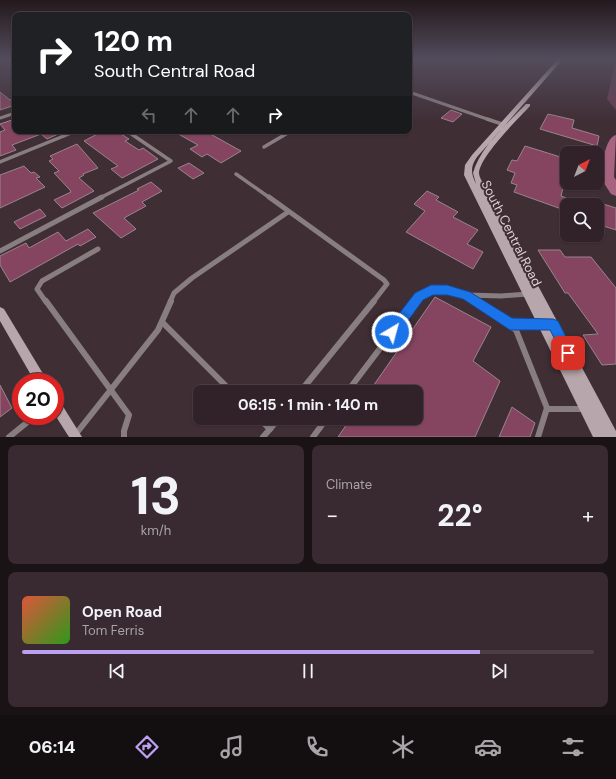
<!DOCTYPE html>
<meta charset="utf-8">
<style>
body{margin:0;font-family:"DM Sans",sans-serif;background:#382a30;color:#f1f3f6;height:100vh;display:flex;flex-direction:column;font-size:15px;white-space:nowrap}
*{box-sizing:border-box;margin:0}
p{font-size:13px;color:#a8a4a8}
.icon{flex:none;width:22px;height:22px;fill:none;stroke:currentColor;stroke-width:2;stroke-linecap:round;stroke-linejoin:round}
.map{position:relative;height:437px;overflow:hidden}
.details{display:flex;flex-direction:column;gap:8px;padding:8px;background:#1a1316;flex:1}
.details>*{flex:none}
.hud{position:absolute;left:12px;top:12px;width:400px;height:122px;border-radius:8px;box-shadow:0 1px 3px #0004,0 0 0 1px #4b3f45;background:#202124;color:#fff;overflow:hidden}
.needle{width:26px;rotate:42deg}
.tools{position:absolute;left:560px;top:146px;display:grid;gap:8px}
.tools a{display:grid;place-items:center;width:44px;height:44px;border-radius:8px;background:#302228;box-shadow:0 1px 3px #0004,0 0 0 1px #4b3f45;font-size:20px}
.speed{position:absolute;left:12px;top:373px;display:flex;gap:8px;font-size:20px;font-weight:700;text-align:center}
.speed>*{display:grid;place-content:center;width:52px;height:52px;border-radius:50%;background:#302228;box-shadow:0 1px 3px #0004,0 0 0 1px #4b3f45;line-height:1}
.speed .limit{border:6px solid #d22;background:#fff;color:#111}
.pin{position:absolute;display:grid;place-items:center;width:34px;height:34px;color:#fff;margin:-17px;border-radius:8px;box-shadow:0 2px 6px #0006}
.me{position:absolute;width:44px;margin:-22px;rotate:37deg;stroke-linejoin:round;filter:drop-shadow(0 0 3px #0008)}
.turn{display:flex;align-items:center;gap:14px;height:84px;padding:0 16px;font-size:18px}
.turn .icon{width:52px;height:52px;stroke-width:2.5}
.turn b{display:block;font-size:28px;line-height:34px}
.lanes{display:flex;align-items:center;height:38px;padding:0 16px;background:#0003;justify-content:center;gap:20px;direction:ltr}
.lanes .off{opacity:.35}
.big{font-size:30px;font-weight:700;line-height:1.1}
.details .widget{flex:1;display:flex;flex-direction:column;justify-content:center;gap:6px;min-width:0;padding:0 14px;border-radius:8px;background:#382a30}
.details .dial{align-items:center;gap:0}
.dial b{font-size:52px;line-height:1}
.song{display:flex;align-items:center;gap:12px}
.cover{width:48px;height:48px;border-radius:6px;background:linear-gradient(135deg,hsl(10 70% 55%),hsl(110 70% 35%))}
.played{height:4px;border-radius:2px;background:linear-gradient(90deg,#bca0f2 80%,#4b3f45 80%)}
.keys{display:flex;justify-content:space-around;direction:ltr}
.heat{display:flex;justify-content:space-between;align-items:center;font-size:22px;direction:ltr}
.details .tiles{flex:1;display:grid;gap:8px;grid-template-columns:1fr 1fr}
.widget:last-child{grid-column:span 2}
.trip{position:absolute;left:193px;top:385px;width:230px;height:40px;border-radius:8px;background:#302228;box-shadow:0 1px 3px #0004,0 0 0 1px #4b3f45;font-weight:700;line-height:40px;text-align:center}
.tabs{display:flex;height:64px;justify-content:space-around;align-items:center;background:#130e10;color:#a8a4a8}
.tabs .icon{width:28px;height:28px}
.tabs .active{color:#bca0f2}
.tabs b{font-size:18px;color:#f1f3f6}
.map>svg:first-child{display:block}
.green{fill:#684151}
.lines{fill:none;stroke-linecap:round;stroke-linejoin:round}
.river{fill:#a76380;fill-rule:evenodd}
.building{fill:#854561;stroke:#99848c}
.lane-far3{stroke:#887e81;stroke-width:3}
.lane-far2{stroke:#887e81;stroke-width:3.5}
.lane-far1{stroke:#887e81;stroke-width:5}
.lane{stroke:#887e81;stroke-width:6}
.secondary{fill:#b7a7ad;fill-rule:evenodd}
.route{fill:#1a73e8;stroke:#114b97}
.labels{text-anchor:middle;stroke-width:4;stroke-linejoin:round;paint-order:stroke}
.street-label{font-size:13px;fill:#dcd0d4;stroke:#402e35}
</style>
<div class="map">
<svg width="616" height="437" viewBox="0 0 616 437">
<rect width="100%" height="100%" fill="#402e35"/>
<path class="green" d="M 616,59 L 616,110 L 607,99 Z"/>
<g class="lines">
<path class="river" d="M 616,135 L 614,177 L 616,180 L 616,196 L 611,194 L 600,177 C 602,167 605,137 616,135 Z"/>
</g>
<g class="building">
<path d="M 0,92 L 10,100 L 15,98 L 15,105 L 0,110 Z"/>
<path d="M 451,110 L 462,114 L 453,122 L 441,118 Z"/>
<path d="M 548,114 L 574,120 L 572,128 L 599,136 L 597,146 L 540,129 Z"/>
<path d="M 15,119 L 15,131 L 65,131 L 47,139 L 41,134 L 12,145 L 16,150 L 0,156 L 0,132 L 5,130 L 0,124 Z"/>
<path d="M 103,131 L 115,131 L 121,134 L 129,139 L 125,141 L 139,150 L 143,148 L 158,159 L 122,178 L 111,169 L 118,166 L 84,141 Z"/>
<path d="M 173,131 L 205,131 L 241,151 L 221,163 L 207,154 L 202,157 L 190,149 L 198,145 Z"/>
<path d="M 77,144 L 98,168 L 83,174 L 84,175 L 79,178 L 94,191 L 62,208 L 54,200 L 71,192 L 70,190 L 54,173 L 59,171 L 49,161 L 53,159 L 50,156 Z"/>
<path d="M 525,146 L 567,159 L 567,171 L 561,196 L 584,205 L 567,205 L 567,211 L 514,192 L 517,185 L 511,183 L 515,173 L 507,170 L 512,160 L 517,161 Z"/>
<path d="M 189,163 L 204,173 L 193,179 L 178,168 Z"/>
<path d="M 24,166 L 31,173 L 34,172 L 40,177 L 36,178 L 45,187 L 0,208 L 0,175 Z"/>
<path d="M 151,182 L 162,191 L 142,202 L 146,206 L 124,218 L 136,229 L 121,238 L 93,213 L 139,190 L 137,189 Z"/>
<path d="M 427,191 L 439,197 L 436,200 L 458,212 L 453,217 L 478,230 L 467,244 L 483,252 L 473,269 L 406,232 L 425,211 L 414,204 Z"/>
<path d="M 597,202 L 616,208 L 616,230 L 597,224 Z"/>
<path d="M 40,209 L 46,216 L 20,229 L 14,222 Z"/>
<path d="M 88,229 L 96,237 L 80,246 L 78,244 L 10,282 L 0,265 L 0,256 L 26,243 L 29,248 L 58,232 L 66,241 Z"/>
<path d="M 538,250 L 560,250 L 565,257 L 591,257 L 616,288 L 616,364 L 602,365 L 583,335 L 598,334 L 568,293 L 565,293 Z"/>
<path d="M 435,297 L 491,327 L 473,361 L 500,381 L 475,437 L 338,437 L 351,418 L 416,418 L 416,392 L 369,392 Z"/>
<path d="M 0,385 L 12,408 L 0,417 Z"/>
<path d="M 512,407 L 535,423 L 530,437 L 499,437 Z"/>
</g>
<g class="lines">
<g class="lane-far3">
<path d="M 409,92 L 490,120"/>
<path d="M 0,118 L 15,113"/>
</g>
<g class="lane-far2">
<path d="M 487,119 L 505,125"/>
<path d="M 264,147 L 291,131"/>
<path d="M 0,162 L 76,131"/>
<path d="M 236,174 L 270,198"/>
<path d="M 100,198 L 171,161 L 127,131"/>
</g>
<g class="lane-far1">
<path d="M 269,197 L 384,280 L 387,284 L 373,302"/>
<path d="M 0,251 L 102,197"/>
<path d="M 468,295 L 501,296 L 528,294"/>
<path d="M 46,302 L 37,289 L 42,281 L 98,249"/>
<path d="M 170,302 L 174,293 L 192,278 L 288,212"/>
<path d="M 415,302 C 430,282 458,290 476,302"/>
</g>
<g class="lane">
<path d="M 46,301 L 129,415 L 124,431 L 124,437"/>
<path d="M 474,301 L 516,330 L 547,408 L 538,437"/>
<path d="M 163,323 L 232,392"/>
<path d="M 510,324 L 542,324"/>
<path d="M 300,392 L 374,301"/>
<path d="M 347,392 L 416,301"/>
<path d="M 547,409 L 585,409"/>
<path d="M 258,418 L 270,429 L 279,418"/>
<path d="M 75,435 L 158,330 L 171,301"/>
<path d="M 9,437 L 35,416"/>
<path d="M 263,437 L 270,429"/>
<path d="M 313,437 L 327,418"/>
</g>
<g class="secondary">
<path d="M 558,59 L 563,59 L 477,157 C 470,167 471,173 476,184 L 473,173 C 480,147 508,123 526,104 L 530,104 L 530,106 C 518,119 480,156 479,173 C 479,177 482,181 484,185 L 616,431 L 616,437 L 593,437 L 464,175 L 465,165 L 472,155 Z"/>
<path d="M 0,307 L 4,309 L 48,382 L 35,382 L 0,321 Z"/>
<path d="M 55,398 L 59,400 L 82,437 L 69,437 L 55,415 Z"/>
</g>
</g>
<linearGradient id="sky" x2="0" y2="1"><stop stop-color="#23191d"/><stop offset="0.49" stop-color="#534c5c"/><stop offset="1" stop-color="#534c5c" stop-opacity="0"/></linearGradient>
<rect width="616" height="121" fill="url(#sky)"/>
<path class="route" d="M 431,285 L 447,285 L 470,292 L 512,318 L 553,319 L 558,321 L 574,353 L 572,357 L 568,359 L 564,357 L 550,330 L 510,330 L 463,299 L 447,295 L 433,295 L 423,300 L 397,336 L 392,338 L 388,336 L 386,332 L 388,328 L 415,293 Z"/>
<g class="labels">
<g class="street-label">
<text transform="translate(512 233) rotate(63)" y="5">South Central Road</text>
</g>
</g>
</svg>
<div class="tools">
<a><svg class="needle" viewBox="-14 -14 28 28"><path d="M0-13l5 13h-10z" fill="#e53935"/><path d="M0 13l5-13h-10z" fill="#a8a4a8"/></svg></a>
<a><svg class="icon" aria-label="search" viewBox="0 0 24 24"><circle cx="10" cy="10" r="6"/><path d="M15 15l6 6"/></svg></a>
</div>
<div class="speed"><div class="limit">20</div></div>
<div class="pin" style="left:568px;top:353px;background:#d93025"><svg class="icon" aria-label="arrive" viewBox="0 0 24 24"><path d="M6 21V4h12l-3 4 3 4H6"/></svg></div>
<svg class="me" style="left:392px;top:332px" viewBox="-20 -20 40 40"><circle r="17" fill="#1a73e8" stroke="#fff" stroke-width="3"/><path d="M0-11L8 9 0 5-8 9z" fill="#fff"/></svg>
<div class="trip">06:15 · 1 min · 140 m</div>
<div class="hud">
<div class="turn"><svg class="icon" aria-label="right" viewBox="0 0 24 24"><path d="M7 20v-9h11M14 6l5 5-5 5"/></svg><div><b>120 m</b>South Central Road</div></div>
<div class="lanes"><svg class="icon off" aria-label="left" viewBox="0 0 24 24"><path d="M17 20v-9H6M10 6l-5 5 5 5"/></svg><svg class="icon off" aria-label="ahead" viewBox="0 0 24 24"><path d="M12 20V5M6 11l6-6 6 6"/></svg><svg class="icon off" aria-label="ahead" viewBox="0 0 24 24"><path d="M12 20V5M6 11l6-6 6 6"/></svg><svg class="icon" aria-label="right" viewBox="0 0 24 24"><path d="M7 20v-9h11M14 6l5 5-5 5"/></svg></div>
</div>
</div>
<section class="details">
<div class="tiles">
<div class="widget dial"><b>13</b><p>km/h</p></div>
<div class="widget"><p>Climate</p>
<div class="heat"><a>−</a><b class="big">22°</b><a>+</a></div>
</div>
<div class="widget">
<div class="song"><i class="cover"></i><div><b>Open Road</b><p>Tom Ferris</p></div></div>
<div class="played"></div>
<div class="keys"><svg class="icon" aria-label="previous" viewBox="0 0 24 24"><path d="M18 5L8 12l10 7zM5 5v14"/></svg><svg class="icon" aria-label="pause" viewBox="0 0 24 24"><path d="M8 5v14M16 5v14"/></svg><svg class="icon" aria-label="next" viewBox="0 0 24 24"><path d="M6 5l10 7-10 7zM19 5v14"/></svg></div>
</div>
</div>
</section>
<nav class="tabs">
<b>06:14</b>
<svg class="icon active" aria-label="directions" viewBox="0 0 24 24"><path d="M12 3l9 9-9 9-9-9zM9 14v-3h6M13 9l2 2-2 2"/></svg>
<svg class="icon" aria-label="music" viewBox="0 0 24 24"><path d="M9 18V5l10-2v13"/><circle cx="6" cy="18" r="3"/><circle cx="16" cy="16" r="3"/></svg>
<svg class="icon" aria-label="phone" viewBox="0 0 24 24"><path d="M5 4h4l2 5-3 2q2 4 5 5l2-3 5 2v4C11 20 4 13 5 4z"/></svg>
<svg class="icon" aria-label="climate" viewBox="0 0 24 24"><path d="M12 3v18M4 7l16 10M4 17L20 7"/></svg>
<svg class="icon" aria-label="car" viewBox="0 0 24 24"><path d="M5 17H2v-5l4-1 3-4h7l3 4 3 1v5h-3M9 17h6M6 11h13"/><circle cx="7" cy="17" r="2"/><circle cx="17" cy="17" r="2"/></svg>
<svg class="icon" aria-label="filters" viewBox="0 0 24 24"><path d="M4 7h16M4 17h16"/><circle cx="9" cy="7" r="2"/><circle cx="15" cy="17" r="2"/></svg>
</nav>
